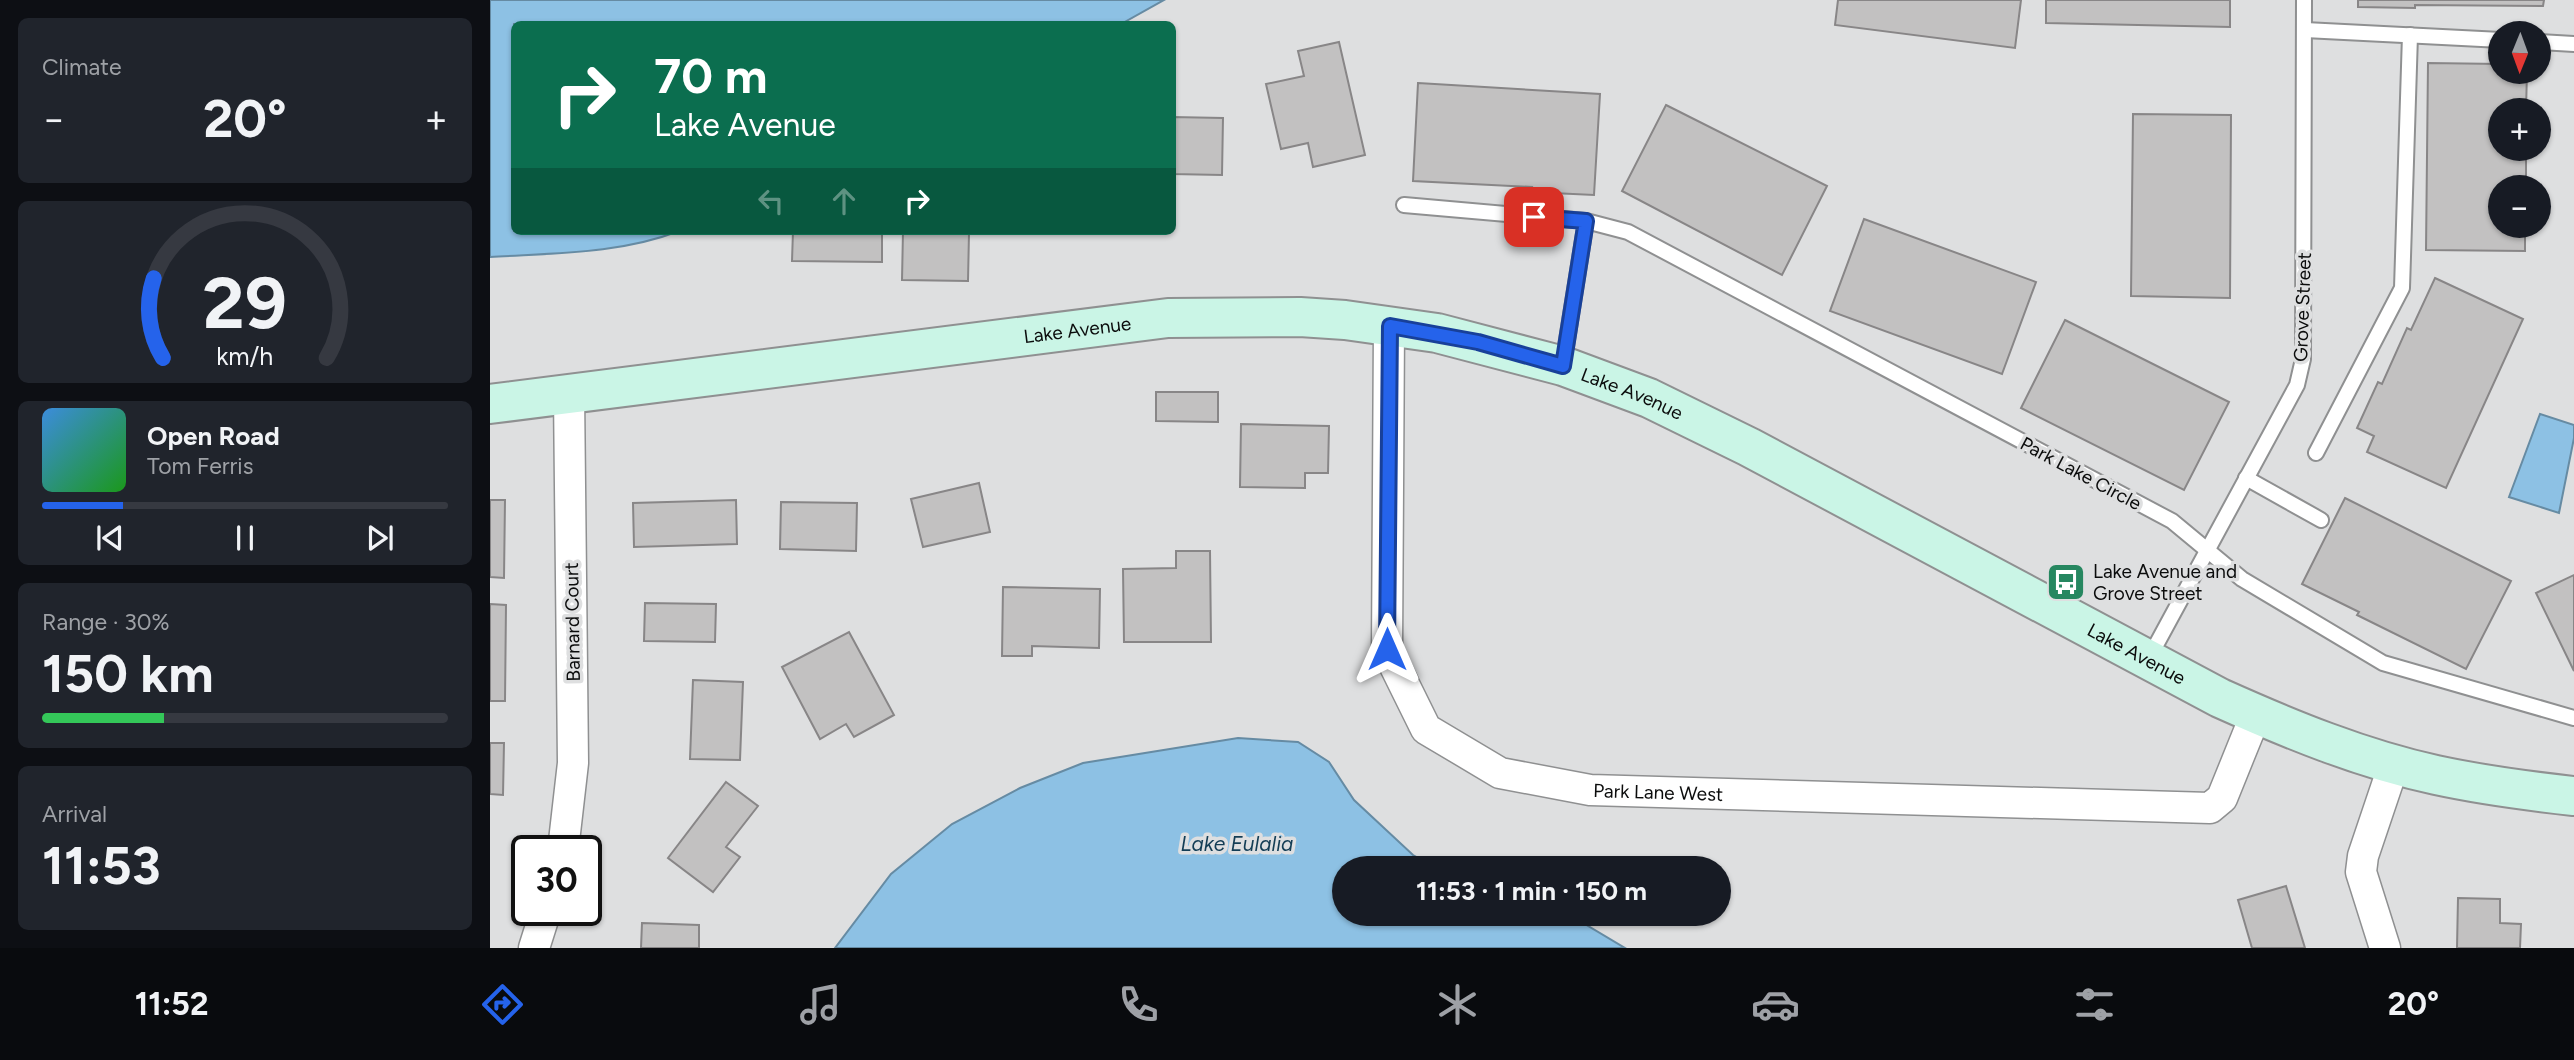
<!DOCTYPE html>
<meta charset="utf-8">
<style>
body{margin:0;font-family:Figtree,sans-serif;background:#20242c;color:#f1f3f6;height:100vh;display:flex;flex-direction:column;font-size:26px;white-space:nowrap}
*{box-sizing:border-box;margin:0}
p{font-size:23px;color:#9ea1a6}
.icon{flex:none;width:38px;height:38px;fill:none;stroke:currentColor;stroke-width:2;stroke-linecap:round;stroke-linejoin:round}
.map{position:relative;flex:1;overflow:hidden}
.sheet{display:flex;flex-direction:column;gap:18px;padding:18px;background:#0d0f14;width:490px}
.sheet>*{flex:none}
.hud{position:absolute;left:21px;top:21px;width:665px;height:214px;border-radius:10px;box-shadow:0 2px 5px #0004;background:#0b6e4f;color:#fff;overflow:hidden}
.needle{width:46px;rotate:181deg}
.buttons{position:absolute;left:1998px;top:21px;display:grid;gap:14px}
.buttons a{display:grid;place-items:center;width:63px;height:63px;border-radius:50%;background:#171b24;box-shadow:0 2px 5px #0004;font-size:35px}
.speed{position:absolute;left:21px;top:835px;display:flex;gap:14px;font-size:35px;font-weight:700;text-align:center}
.speed>*{display:grid;place-content:center;width:91px;height:91px;border-radius:50%;background:#171b24;box-shadow:0 2px 5px #0004;line-height:1}
.speed .limit{border:4px solid #111;border-radius:10px;background:#fff;color:#111}
.pin{position:absolute;display:grid;place-items:center;width:60px;height:60px;color:#fff;margin:-30px;border-radius:14px;box-shadow:0 4px 10px #0006}
.me{position:absolute;width:77px;margin:-38px;rotate:0deg;stroke-linejoin:round;filter:drop-shadow(0 0 5px #0008)}
.turn{display:flex;align-items:center;gap:24px;height:147px;padding:0 28px;font-size:32px}
.turn .icon{width:91px;height:91px;stroke-width:2.5}
.turn b{display:block;font-size:49px;line-height:60px}
.lanes{display:flex;align-items:center;height:66px;padding:0 28px;background:#0003;justify-content:center;gap:35px;direction:ltr}
.lanes .off{opacity:.35}
.big{font-size:52px;font-weight:700;line-height:1.1}
.sheet .widget{flex:1;display:flex;flex-direction:column;justify-content:center;gap:10px;min-width:0;padding:0 24px;border-radius:10px;background:#20242c}
.sheet .dial{align-items:center;gap:0}
.dial svg{height:182px;overflow:visible;fill:none;stroke:#363941;stroke-width:7;stroke-linecap:round;text-anchor:middle}
.dial text{fill:#f1f3f6;stroke:none}
.song{display:flex;align-items:center;gap:21px}
.cover{width:84px;height:84px;border-radius:10px;background:linear-gradient(135deg,hsl(210 70% 55%),hsl(120 70% 35%))}
.played{height:7px;border-radius:4px;background:linear-gradient(90deg,#2563eb 20%,#363941 20%)}
.keys{display:flex;justify-content:space-around;direction:ltr}
.heat{display:flex;justify-content:space-between;align-items:center;font-size:38px;direction:ltr}
.charge{height:10px;border-radius:5px;background:linear-gradient(90deg,#34c759 30%,#363941 0)}
.trip{position:absolute;left:842px;top:856px;width:399px;height:70px;border-radius:35px;background:#171b24;box-shadow:0 2px 5px #0004;font-weight:700;line-height:70px;text-align:center}
.dock{display:flex;height:112px;justify-content:space-around;align-items:center;background:#090b0e;color:#9ea1a6}
.dock .icon{width:49px;height:49px}
.dock .current{color:#2563eb}
.dock b{font-size:32px;color:#f1f3f6}
main{display:flex;flex:1;min-height:0}
.map>svg:first-child{display:block}
.water{fill:#8dc1e4;stroke:#668ba3;stroke-width:2}
.building{fill:#c2c1c1;stroke:#888687;stroke-width:2}
.lines{fill:none;stroke-linecap:round;stroke-linejoin:round}
.lane-casing{stroke:#8f9091;stroke-width:18}
.street-casing{stroke:#8f9091;stroke-width:33}
.secondary-casing{stroke:#8f9091;stroke-width:42}
.lane{stroke:#fff;stroke-width:14}
.street{stroke:#fff;stroke-width:30}
.secondary{stroke:#caf5e6;stroke-width:38}
.route-casing{stroke:#184099;stroke-width:18}
.route{stroke:#2563eb;stroke-width:12}
.labels{text-anchor:middle;stroke-width:7;stroke-linejoin:round;paint-order:stroke}
.street-label{font-size:19px;fill:#0b0c0c;stroke:#dedfe0}
.poi-label{font-size:19px;fill:#0b0c0c;stroke:#dedfe0;text-anchor:start}
.water-label{font-size:21px;font-style:italic;fill:#133d55;stroke:#dedfe0}
</style>
<main>
<section class="sheet">
<div class="widget"><p>Climate</p>
<div class="heat"><a>−</a><b class="big">20°</b><a>+</a></div>
</div>
<div class="widget dial"><svg viewBox="0 0 100 80">
<path d="M14 69A42 42 0 1 1 86 69"/>
<path d="M14 69A42 42 0 0 1 10 34" stroke="#2563eb"/>
<text x="50" y="56" font-size="32" font-weight="700">29</text>
<text x="50" y="72" font-size="11">km/h</text>
</svg></div>
<div class="widget">
<div class="song"><i class="cover"></i><div><b>Open Road</b><p>Tom Ferris</p></div></div>
<div class="played"></div>
<div class="keys"><svg class="icon" aria-label="previous" viewBox="0 0 24 24"><path d="M18 5L8 12l10 7zM5 5v14"/></svg><svg class="icon" aria-label="pause" viewBox="0 0 24 24"><path d="M8 5v14M16 5v14"/></svg><svg class="icon" aria-label="next" viewBox="0 0 24 24"><path d="M6 5l10 7-10 7zM19 5v14"/></svg></div>
</div>
<div class="widget"><p>Range · 30%</p><b class="big">150 km</b><div class="charge"></div></div>
<div class="widget"><p>Arrival</p><b class="big">11:53</b></div>
</section>
<div class="map">
<svg width="2084" height="948" viewBox="0 0 2084 948">
<rect width="100%" height="100%" fill="#dedfe0"/>
<g class="water">
<path d="M 0,0 L 674,0 L 631,24 L 24,24 L 24,231 L 189,231 C 130,254 63,253 0,257 Z"/>
<path d="M 2050,414 L 2084,425 L 2084,438 L 2069,513 L 2019,497 Z"/>
<path d="M 748,738 L 808,742 L 839,762 L 864,800 L 923,855 L 946,868 L 854,868 L 854,914 L 1078,914 L 1135,948 L 345,948 L 401,874 L 462,824 L 530,788 L 593,763 Z"/>
</g>
<g class="building">
<path d="M 1348,0 L 1531,0 L 1525,48 L 1345,25 Z"/>
<path d="M 1556,0 L 1740,0 L 1740,27 L 1556,23 Z"/>
<path d="M 1868,0 L 2054,0 L 2053,6 L 1925,5 L 1925,8 L 1868,7 Z"/>
<path d="M 849,42 L 875,155 L 823,167 L 818,143 L 791,149 L 776,84 L 814,76 L 808,51 Z"/>
<path d="M 1938,63 L 2011,64 L 2011,72 L 2037,72 L 2036,110 L 2011,110 L 2011,149 L 2036,149 L 2036,187 L 2011,187 L 2011,226 L 2035,226 L 2035,251 L 1936,250 Z"/>
<path d="M 928,83 L 1110,94 L 1104,195 L 1041,192 L 1042,187 L 923,181 Z"/>
<path d="M 1176,105 L 1337,186 L 1292,275 L 1132,191 Z"/>
<path d="M 1643,114 L 1741,115 L 1740,298 L 1641,296 Z"/>
<path d="M 682,117 L 733,118 L 732,175 L 682,174 Z"/>
<path d="M 1374,219 L 1546,282 L 1512,374 L 1340,311 Z"/>
<path d="M 303,231 L 392,231 L 392,262 L 302,261 Z"/>
<path d="M 413,231 L 479,233 L 478,281 L 412,280 Z"/>
<path d="M 1945,278 L 2033,319 L 1956,488 L 1877,452 L 1884,436 L 1867,428 L 1888,382 L 1892,384 L 1917,328 L 1921,330 Z"/>
<path d="M 1575,320 L 1739,402 L 1694,490 L 1531,408 Z"/>
<path d="M 666,392 L 728,392 L 728,422 L 666,421 Z"/>
<path d="M 751,424 L 839,426 L 838,473 L 815,473 L 815,488 L 750,487 Z"/>
<path d="M 489,483 L 500,532 L 433,547 L 421,499 Z"/>
<path d="M 1855,498 L 2021,581 L 1976,669 L 1867,615 L 1869,612 L 1812,584 Z"/>
<path d="M 0,500 L 15,500 L 14,578 L 0,577 Z"/>
<path d="M 246,500 L 247,544 L 144,547 L 143,503 Z"/>
<path d="M 291,502 L 367,503 L 366,551 L 290,549 Z"/>
<path d="M 686,551 L 720,551 L 721,642 L 634,642 L 633,569 L 686,568 Z"/>
<path d="M 2084,575 L 2084,671 L 2046,593 Z"/>
<path d="M 513,587 L 610,589 L 609,648 L 542,646 L 542,656 L 512,656 Z"/>
<path d="M 155,603 L 226,604 L 225,642 L 154,641 Z"/>
<path d="M 0,604 L 16,605 L 15,701 L 0,701 Z"/>
<path d="M 359,632 L 404,715 L 364,737 L 356,724 L 330,739 L 292,667 Z"/>
<path d="M 203,680 L 253,682 L 250,760 L 200,759 Z"/>
<path d="M 0,743 L 14,743 L 13,795 L 0,794 Z"/>
<path d="M 236,782 L 268,806 L 236,847 L 250,857 L 223,892 L 178,858 Z"/>
<path d="M 1796,886 L 1815,948 L 1762,948 L 1748,900 Z"/>
<path d="M 1968,898 L 2010,899 L 2010,923 L 2031,924 L 2030,948 L 1967,948 Z"/>
<path d="M 152,923 L 209,925 L 209,948 L 151,948 Z"/>
</g>
<g class="lines">
<g class="lane-casing">
<g id="lane">
<path d="M 1815,30 L 2011,40"/>
<path d="M 2049,42 L 2084,44"/>
<path d="M 914,205 L 1096,221 L 1138,232 L 1682,521 L 1752,579 L 1893,663 L 2084,718"/>
<path d="M 1073,365 L 1096,221"/>
<path d="M 1826,453 L 1912,288 L 1920,35"/>
<path d="M 1756,478 L 1831,520"/>
<path d="M 1659,658 L 1807,385 L 1813,359 L 1814,0"/>
</g>
</g>
<g class="street-casing">
<g id="street">
<path id="s1" d="M 899,326 L 897,650 L 936,729 L 1010,773 L 1100,790 L 1720,808 L 1732,798 L 1766,714"/>
<path d="M 73,850 L 83,763 L 79,393"/>
<path d="M 44,948 L 56,910"/>
<path d="M 1895,948 L 1871,872 L 1873,856 L 1904,764"/>
</g>
</g>
<g class="secondary-casing">
<g id="secondary">
<path id="s2" d="M 0,404 L 678,318 L 810,317 L 855,320 L 947,333 L 1073,366 L 1159,398 L 1259,447 L 1730,698 C 1799,729 1872,759 1946,775 C 1992,785 2038,791 2084,796"/>
</g>
</g>
<use href="#lane" class="lane"/>
<use href="#street" class="street"/>
<use href="#secondary" class="secondary"/>
</g>
<g class="lines">
<g class="route-casing">
<path id="route" d="M 897,649 L 900,326 L 988,342 L 1073,366 L 1096,221 L 1044,217"/>
</g>
<use href="#route" class="route"/>
</g>
<defs>
<g id="bus-square" transform="scale(2.0125)"><rect x="-9" y="-9" width="18" height="18" rx="4" fill="#268760" stroke="#dedfe0"/><path d="M-5-6H5V4H4V6H2V4H-2V6H-4V4H-5ZM-3.5-4V0h7V-4ZM-3.5 1.2v1.5H-2V1.2ZM2 1.2v1.5H3.5V1.2Z" fill="#fff"/></g>
</defs>
<g fill-rule="evenodd">
<use href="#bus-square" x="1576" y="582"/>
</g>
<g class="labels">
<g class="street-label">
<text transform="translate(1812 307) rotate(-88)" y="7">Grove Street</text>
<text dy="7" stroke="none"><textPath href="#s2" startOffset="592">Lake Avenue</textPath></text>
<text dy="7" stroke="none"><textPath href="#s2" startOffset="1158">Lake Avenue</textPath></text>
<text transform="translate(1591 473) rotate(28)" y="7">Park Lake Circle</text>
<text transform="translate(82 622) rotate(-91)" y="7">Barnard Court</text>
<text dy="7" stroke="none"><textPath href="#s2" startOffset="1726">Lake Avenue</textPath></text>
<text dy="7" stroke="none"><textPath href="#s1" startOffset="658">Park Lane West</textPath></text>
</g>
<g class="poi-label">
<text x="1603" y="578">Lake Avenue and<tspan x="1603" dy="22">Grove Street</tspan></text>
</g>
<g class="water-label">
<text x="747" y="851">Lake Eulalia</text>
</g>
</g>
</svg>
<div class="buttons">
<a><svg class="needle" viewBox="-14 -14 28 28"><path d="M0-13l5 13h-10z" fill="#e53935"/><path d="M0 13l5-13h-10z" fill="#9ea1a6"/></svg></a>
<a>+</a>
<a>−</a>
</div>
<div class="speed"><div class="limit">30</div></div>
<div class="pin" style="left:1044px;top:217px;background:#d93025"><svg class="icon" aria-label="arrive" viewBox="0 0 24 24"><path d="M6 21V4h12l-3 4 3 4H6"/></svg></div>
<svg class="me" style="left:897px;top:649px" viewBox="-20 -20 40 40"><path d="M0-17L14 15 0 8-14 15z" fill="#2563eb" stroke="#fff" stroke-width="4"/></svg>
<div class="trip">11:53 · 1 min · 150 m</div>
<div class="hud">
<div class="turn"><svg class="icon" aria-label="right" viewBox="0 0 24 24"><path d="M7 20v-9h11M14 6l5 5-5 5"/></svg><div><b>70 m</b>Lake Avenue</div></div>
<div class="lanes"><svg class="icon off" aria-label="left" viewBox="0 0 24 24"><path d="M17 20v-9H6M10 6l-5 5 5 5"/></svg><svg class="icon off" aria-label="ahead" viewBox="0 0 24 24"><path d="M12 20V5M6 11l6-6 6 6"/></svg><svg class="icon" aria-label="right" viewBox="0 0 24 24"><path d="M7 20v-9h11M14 6l5 5-5 5"/></svg></div>
</div>
</div>
</main>
<nav class="dock">
<b>11:52</b>
<svg class="icon current" aria-label="directions" viewBox="0 0 24 24"><path d="M12 3l9 9-9 9-9-9zM9 14v-3h6M13 9l2 2-2 2"/></svg>
<svg class="icon" aria-label="music" viewBox="0 0 24 24"><path d="M9 18V5l10-2v13"/><circle cx="6" cy="18" r="3"/><circle cx="16" cy="16" r="3"/></svg>
<svg class="icon" aria-label="phone" viewBox="0 0 24 24"><path d="M5 4h4l2 5-3 2q2 4 5 5l2-3 5 2v4C11 20 4 13 5 4z"/></svg>
<svg class="icon" aria-label="climate" viewBox="0 0 24 24"><path d="M12 3v18M4 7l16 10M4 17L20 7"/></svg>
<svg class="icon" aria-label="car" viewBox="0 0 24 24"><path d="M5 17H2v-5l4-1 3-4h7l3 4 3 1v5h-3M9 17h6M6 11h13"/><circle cx="7" cy="17" r="2"/><circle cx="17" cy="17" r="2"/></svg>
<svg class="icon" aria-label="filters" viewBox="0 0 24 24"><path d="M4 7h16M4 17h16"/><circle cx="9" cy="7" r="2"/><circle cx="15" cy="17" r="2"/></svg>
<b>20°</b>
</nav>
